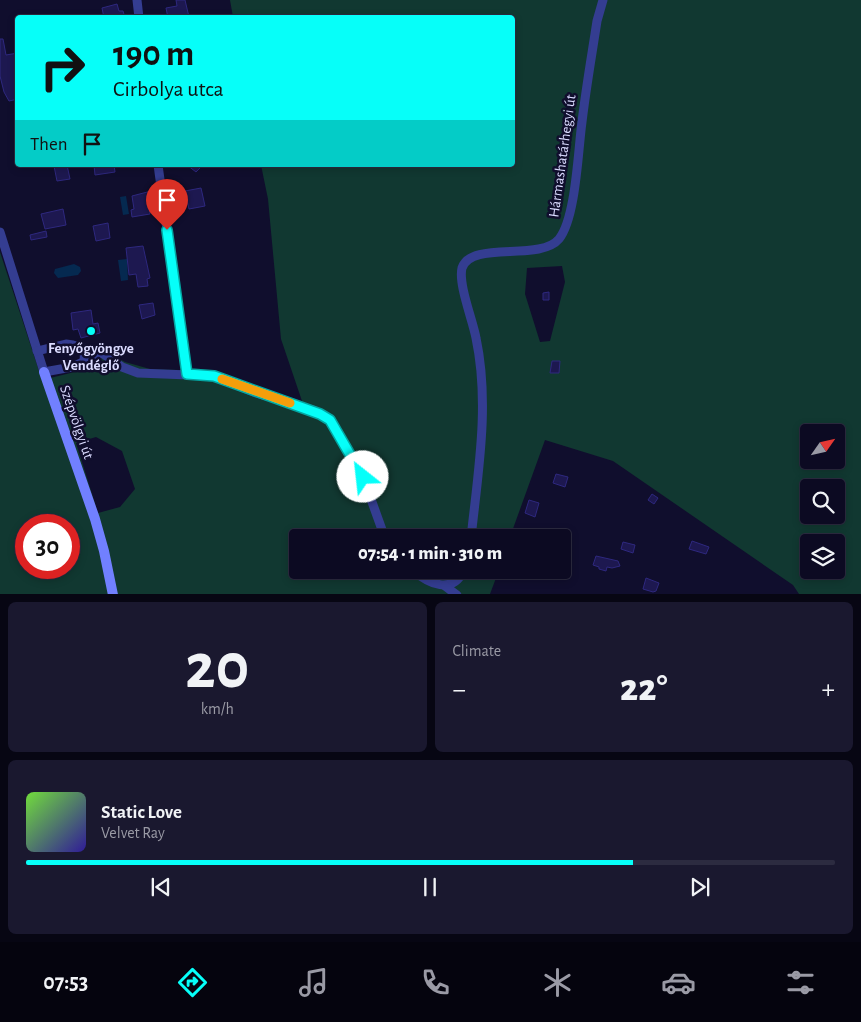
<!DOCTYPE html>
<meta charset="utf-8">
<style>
body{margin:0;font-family:"Alegreya Sans",sans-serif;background:#1a182f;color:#f1f3f6;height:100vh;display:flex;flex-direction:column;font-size:19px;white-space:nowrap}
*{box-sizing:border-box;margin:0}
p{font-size:16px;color:#9a9aa5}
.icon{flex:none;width:28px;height:28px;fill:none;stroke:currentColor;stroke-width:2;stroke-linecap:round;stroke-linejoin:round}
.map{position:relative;height:594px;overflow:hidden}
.side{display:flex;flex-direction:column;gap:8px;padding:8px;background:#070613;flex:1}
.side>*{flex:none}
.guide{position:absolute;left:15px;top:15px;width:500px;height:152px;border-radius:5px;box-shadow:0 2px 8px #0003,0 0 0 1px #2c2b40;background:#06fff9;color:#111;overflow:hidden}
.needle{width:32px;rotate:56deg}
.buttons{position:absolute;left:800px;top:424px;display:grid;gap:10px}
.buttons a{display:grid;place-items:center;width:45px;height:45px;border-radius:5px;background:#0c0a22;box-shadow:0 2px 8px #0003,0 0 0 1px #2c2b40;font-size:25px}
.speed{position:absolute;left:15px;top:514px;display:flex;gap:10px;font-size:25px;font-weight:700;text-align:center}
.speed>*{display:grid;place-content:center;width:65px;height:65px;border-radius:50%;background:#0c0a22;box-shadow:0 2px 8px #0003,0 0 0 1px #2c2b40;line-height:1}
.speed .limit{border:8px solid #d22;background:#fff;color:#111}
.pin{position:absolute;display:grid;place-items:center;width:42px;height:42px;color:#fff;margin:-51px -21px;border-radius:50% 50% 50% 0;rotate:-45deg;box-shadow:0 0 5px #0007}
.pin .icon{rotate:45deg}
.me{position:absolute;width:55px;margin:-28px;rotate:331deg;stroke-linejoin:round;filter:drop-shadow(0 0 4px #0008)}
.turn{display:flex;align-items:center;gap:18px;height:105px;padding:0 15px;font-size:22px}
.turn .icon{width:65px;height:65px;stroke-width:2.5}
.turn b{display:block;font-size:35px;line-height:42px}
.then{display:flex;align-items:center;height:48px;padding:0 15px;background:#0003;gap:10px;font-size:19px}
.big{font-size:38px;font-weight:800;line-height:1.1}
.side .tile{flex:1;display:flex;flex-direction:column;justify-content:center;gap:8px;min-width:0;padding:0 18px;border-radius:8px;background:#1a182f}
.side .dial{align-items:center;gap:0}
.dial b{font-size:65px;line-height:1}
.song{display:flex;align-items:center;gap:15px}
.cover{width:60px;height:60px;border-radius:8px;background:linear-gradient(135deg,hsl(100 70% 55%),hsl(250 70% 35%))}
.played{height:5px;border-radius:2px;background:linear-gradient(90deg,#06fff9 75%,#2c2b40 75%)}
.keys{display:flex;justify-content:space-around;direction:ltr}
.heat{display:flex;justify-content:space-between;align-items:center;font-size:28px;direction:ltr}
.side .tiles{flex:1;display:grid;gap:8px;grid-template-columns:1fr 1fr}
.tile:last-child{grid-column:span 2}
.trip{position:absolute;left:289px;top:529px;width:282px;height:50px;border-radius:5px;background:#0c0a22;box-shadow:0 2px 8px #0003,0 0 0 1px #2c2b40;font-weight:800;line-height:50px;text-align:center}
.tabs{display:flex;height:80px;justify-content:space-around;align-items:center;background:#05040e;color:#9a9aa5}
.tabs .icon{width:35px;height:35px}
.tabs .on{color:#06fff9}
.tabs b{font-size:22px;color:#f1f3f6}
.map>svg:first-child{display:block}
.green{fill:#113831;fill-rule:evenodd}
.water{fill:#052950}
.building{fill:#1d1850;stroke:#2e287f}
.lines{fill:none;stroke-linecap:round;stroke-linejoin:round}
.lane{stroke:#343d91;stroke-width:4.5}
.street{stroke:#343d91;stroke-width:9}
.secondary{stroke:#7180ff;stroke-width:10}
.route-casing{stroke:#04a6a2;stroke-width:12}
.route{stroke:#06fff9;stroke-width:9}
.slow{stroke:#f59e0b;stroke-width:9}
.poi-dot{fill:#06fff9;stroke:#100e2d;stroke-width:2}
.labels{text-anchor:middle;stroke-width:5;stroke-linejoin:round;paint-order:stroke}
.street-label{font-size:15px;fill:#dadbff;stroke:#100e2d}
.poi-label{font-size:15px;font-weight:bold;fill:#dadbff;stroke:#100e2d}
</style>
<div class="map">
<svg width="861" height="595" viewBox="0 0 861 595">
<rect width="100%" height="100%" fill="#100e2d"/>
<path class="green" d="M 230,0 L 861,0 L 861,594 L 799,594 L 793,585 L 613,461 L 545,440 L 510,537 L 298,538 L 298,570 L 499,570 L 490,594 L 0,594 L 0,252 L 42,380 L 91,368 L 103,350 L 125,362 L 150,369 L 209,371 L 302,401 L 281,339 L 268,199 L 261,165 L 512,165 L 512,18 L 233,17 ZM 562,266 L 565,282 L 550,341 L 540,342 L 525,294 L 527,268 ZM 809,432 L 836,432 L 836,460 L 809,460 ZM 96,437 L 122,451 L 135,489 L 120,507 L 98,513 L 76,443 ZM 809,488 L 836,488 L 836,515 L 809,515 ZM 26,525 L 69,525 L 69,568 L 26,568 ZM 809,542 L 836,542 L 836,570 L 809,570 Z"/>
<g class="water">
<path d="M 126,196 L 129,214 L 123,215 L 120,197 Z"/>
<path d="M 127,259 L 128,280 L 121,281 L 118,260 Z"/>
<path d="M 74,264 L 80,267 L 81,271 L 78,275 L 58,278 L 54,273 L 55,269 Z"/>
</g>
<g class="building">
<path d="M 176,0 L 185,0 L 189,17 L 168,18 L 166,8 L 177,6 Z"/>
<path d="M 117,4 L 119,11 L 123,11 L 125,18 L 104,18 L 102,8 Z"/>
<path d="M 0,39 L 3,39 L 6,55 L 18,53 L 18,99 L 9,101 L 4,92 L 0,76 Z"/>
<path d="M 67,165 L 70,179 L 57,181 L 54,166 Z"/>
<path d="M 94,165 L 114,165 L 115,172 L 95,175 Z"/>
<path d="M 187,165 L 203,165 L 196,172 Z"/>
<path d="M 201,188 L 205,206 L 189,209 L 185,191 Z"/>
<path d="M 155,190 L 157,206 L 149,208 L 150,214 L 132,217 L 131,210 L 134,209 L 132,196 Z"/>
<path d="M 63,209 L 66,225 L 45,229 L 41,214 Z"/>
<path d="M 108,223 L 110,238 L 96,241 L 93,226 Z"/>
<path d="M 46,231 L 47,237 L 31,240 L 30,235 Z"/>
<path d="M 143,246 L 150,278 L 147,279 L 148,286 L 138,287 L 136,274 L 129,275 L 126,248 Z"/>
<path d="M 549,292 L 549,300 L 543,300 L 543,293 Z"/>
<path d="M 153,303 L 155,315 L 142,319 L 139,305 Z"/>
<path d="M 91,310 L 93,324 L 98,323 L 100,333 L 81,338 L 78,329 L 73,330 L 71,313 Z"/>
<path d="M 552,361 L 560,361 L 559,373 L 550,373 Z"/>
<path d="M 556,474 L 568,477 L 565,487 L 553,483 Z"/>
<path d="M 652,494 L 658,498 L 654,504 L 648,500 Z"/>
<path d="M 529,500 L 539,503 L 535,517 L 525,513 Z"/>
<path d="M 692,541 L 709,547 L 706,554 L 689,549 Z"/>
<path d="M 623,542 L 635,545 L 633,553 L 621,549 Z"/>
<path d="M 596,556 L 618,561 L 620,566 L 612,568 L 607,567 L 606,571 L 599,569 L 599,567 L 593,565 Z"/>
<path d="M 646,578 L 659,583 L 656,591 L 653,592 L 643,589 Z"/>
</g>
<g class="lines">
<path class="lane" d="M 78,348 L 82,355 L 82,361"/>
<g class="street">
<path d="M 137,0 L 139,18"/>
<path d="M 158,165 L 187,374"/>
<path d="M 0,232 L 44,372 L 72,367 L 102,353"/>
<path d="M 37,351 L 66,344 L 73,345 L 102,353 L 122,367 L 138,373 L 214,376 L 256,393 L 313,410 L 330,420 L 348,449 L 363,477 L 385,538"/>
<path d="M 471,538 C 478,472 490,404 476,338 C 473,321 458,284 462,268 C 471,240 540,262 559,239 C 576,218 578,150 582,122 C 586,88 592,54 597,21 L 603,0"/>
<path d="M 413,570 C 429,584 452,595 464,570"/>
<path d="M 445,586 L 457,595"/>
</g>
<path class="secondary" d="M 44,372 L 95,519 L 104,551 L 113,595"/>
</g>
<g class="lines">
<g class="route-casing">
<path id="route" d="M 167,230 L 187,374 L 214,376 L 320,414 L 330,420 L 363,477"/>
</g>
<use href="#route" class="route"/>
<path class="slow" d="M 222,379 L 290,403"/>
</g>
<circle class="poi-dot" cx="91" cy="331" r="5"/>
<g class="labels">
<g class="street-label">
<text transform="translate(562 156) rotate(-82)" y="5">Hármashatárhegyi út</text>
<text transform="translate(77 422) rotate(71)" y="5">Szépvölgyi út</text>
</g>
<g class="poi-label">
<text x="91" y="353">Fenyőgyöngye<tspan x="91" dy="17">Vendéglő</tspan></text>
</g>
</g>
</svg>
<div class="buttons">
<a><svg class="needle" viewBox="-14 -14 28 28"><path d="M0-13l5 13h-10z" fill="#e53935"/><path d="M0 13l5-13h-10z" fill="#9a9aa5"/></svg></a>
<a><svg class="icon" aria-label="search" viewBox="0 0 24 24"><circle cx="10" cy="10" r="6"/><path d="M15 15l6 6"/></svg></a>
<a><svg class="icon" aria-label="layers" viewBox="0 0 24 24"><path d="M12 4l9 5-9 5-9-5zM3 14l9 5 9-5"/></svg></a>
</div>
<div class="speed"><div class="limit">30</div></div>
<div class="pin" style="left:167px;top:230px;background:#d93025"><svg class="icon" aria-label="arrive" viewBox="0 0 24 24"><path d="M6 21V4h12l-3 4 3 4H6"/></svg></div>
<svg class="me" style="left:363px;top:477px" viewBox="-20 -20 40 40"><circle r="19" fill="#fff"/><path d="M0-13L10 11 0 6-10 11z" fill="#06fff9"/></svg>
<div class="trip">07:54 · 1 min · 310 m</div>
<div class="guide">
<div class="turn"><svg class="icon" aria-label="right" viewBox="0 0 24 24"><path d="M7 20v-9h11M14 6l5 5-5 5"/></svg><div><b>190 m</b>Cirbolya utca</div></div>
<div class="then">Then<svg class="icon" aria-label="arrive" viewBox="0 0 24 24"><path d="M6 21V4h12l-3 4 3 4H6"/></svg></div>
</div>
</div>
<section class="side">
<div class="tiles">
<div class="tile dial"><b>20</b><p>km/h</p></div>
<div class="tile"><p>Climate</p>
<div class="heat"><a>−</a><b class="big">22°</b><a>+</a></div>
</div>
<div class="tile">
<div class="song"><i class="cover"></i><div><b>Static Love</b><p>Velvet Ray</p></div></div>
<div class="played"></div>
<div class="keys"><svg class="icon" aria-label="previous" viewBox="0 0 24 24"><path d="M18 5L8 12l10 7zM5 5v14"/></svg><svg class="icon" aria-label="pause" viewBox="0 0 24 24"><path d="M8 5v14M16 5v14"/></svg><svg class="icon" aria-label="next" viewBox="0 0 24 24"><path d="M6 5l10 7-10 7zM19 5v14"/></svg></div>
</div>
</div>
</section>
<nav class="tabs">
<b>07:53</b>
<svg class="icon on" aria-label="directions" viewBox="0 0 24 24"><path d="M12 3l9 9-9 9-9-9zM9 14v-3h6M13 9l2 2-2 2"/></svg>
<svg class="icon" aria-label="music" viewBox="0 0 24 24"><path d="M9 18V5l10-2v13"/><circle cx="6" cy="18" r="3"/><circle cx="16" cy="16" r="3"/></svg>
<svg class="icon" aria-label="phone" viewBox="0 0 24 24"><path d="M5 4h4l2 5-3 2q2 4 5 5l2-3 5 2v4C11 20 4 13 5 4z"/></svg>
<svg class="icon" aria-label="climate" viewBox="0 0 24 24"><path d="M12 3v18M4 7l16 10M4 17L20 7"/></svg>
<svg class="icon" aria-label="car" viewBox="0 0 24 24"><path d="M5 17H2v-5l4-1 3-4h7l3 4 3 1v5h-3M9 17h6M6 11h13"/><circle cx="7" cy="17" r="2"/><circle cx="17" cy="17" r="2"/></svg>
<svg class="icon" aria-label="filters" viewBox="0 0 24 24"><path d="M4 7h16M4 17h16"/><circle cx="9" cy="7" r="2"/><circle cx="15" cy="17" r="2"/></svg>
</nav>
